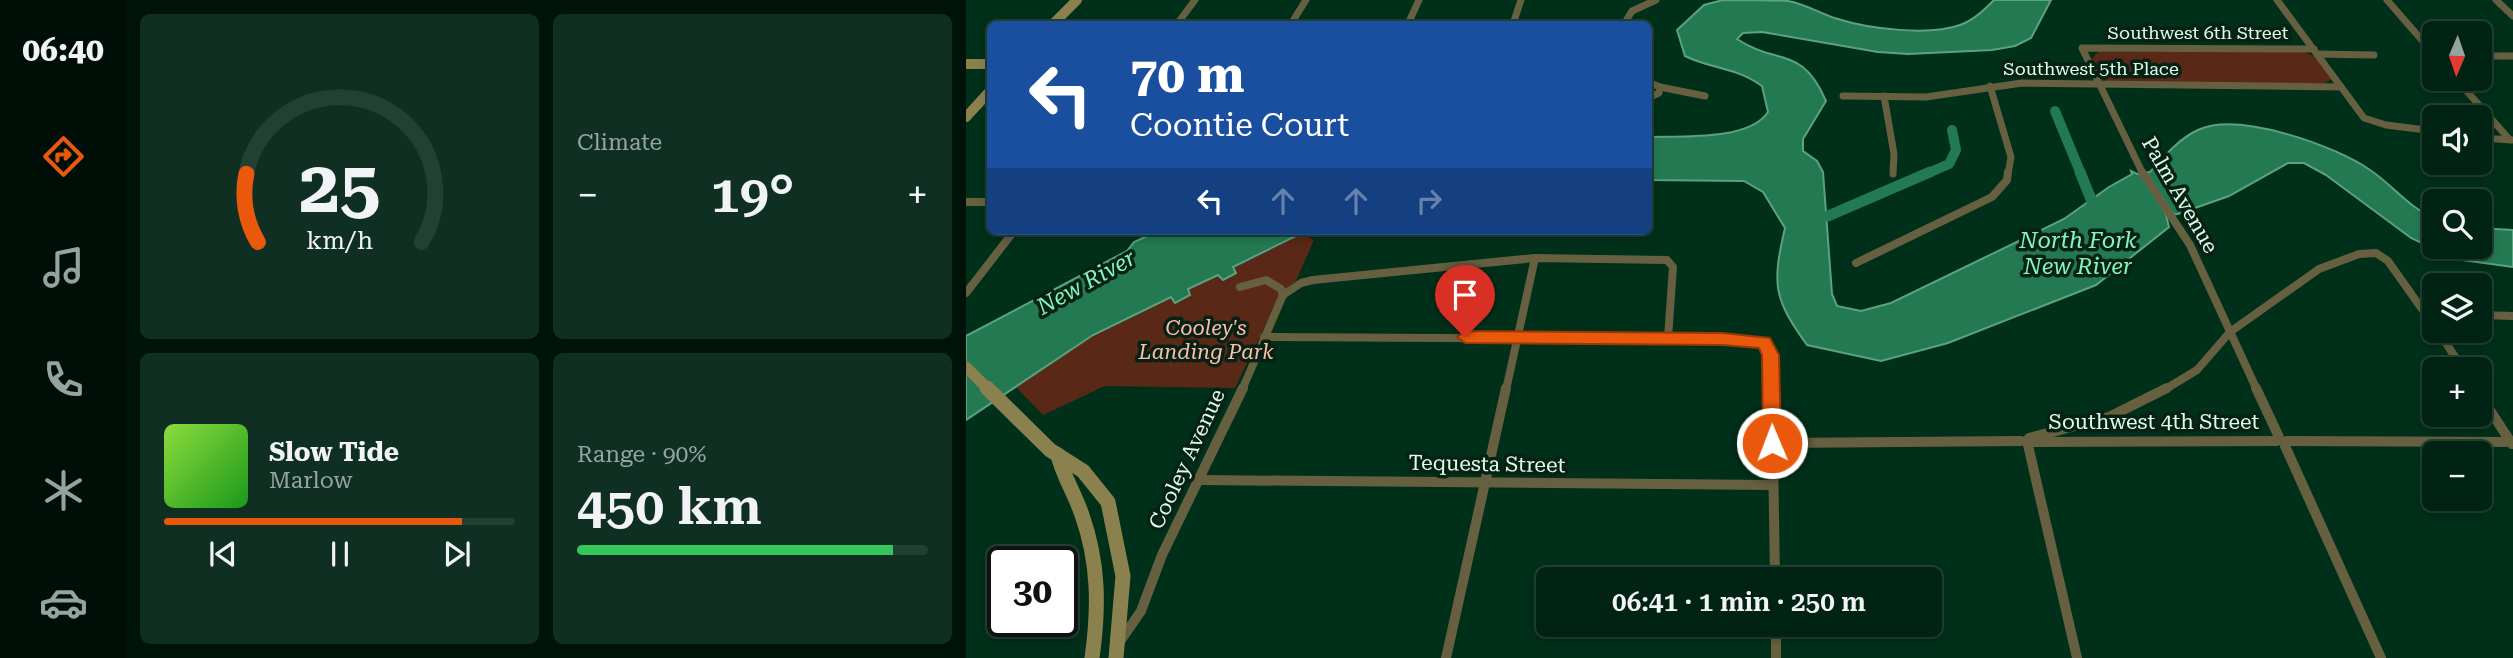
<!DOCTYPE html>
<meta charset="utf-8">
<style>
body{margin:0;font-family:"Roboto Serif",serif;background:#0e2f22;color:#f1f3f6;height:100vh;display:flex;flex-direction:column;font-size:26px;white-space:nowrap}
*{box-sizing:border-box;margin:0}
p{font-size:23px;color:#95a4a0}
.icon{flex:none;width:38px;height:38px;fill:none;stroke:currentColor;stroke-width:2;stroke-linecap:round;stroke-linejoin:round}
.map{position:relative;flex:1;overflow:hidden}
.side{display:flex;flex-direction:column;gap:14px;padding:14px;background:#00130b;width:840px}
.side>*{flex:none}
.banner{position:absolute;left:21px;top:21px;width:665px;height:214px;border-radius:10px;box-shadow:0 4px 10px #0003,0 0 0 2px #224034;background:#1a4fa0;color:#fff;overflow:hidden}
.needle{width:46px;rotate:182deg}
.controls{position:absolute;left:1456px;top:21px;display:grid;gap:14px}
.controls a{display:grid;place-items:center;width:70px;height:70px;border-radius:10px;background:#002314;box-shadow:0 4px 10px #0003,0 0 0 2px #224034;font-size:35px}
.speed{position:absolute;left:21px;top:546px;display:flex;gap:14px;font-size:35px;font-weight:700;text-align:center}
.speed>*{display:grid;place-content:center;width:91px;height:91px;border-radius:50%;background:#002314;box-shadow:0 4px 10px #0003,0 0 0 2px #224034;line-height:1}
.speed .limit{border:4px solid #111;border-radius:10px;background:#fff;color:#111}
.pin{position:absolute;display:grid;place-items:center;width:60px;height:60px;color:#fff;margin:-72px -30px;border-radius:50% 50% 50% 0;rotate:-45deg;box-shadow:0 0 7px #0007}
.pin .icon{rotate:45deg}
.me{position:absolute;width:77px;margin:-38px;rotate:359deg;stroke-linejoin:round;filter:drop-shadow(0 0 5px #0008)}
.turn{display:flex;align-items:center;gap:24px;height:147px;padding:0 28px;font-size:32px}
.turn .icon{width:91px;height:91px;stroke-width:2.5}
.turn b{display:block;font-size:49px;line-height:60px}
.lanes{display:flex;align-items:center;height:66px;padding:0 28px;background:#0003;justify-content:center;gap:35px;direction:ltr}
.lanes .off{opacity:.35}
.big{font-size:52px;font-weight:600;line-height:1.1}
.side .widget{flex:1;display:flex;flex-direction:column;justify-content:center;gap:10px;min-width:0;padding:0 24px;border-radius:10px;background:#0e2f22}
.side .dial{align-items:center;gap:0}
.dial svg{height:182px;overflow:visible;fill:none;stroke:#224034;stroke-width:7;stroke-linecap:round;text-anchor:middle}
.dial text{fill:#f1f3f6;stroke:none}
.song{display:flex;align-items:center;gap:21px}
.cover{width:84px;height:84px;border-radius:10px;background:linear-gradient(135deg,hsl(90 70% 55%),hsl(120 70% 35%))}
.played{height:7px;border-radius:4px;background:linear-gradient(90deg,#ea580c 85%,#224034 85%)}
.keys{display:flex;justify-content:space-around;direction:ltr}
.heat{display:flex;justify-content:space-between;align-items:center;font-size:38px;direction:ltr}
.charge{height:10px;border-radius:5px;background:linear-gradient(90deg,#34c759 90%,#224034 0)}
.side .tiles{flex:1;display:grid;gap:14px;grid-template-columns:repeat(2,1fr)}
.trip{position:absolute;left:570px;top:567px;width:406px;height:70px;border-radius:10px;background:#002314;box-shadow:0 4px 10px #0003,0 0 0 2px #224034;font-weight:600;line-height:70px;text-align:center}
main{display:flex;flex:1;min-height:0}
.dock{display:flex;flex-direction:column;width:126px;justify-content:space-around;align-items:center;background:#000e08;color:#95a4a0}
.dock .icon{width:49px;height:49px}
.dock .selected{color:#ea580c}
.dock b{font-size:32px;color:#f1f3f6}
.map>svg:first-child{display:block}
.green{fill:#592817}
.water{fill:#237a52;stroke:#5ba280;stroke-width:2}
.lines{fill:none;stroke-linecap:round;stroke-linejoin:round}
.canal-far1{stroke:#237a52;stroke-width:10}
.canal{stroke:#237a52;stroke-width:11}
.street-far2{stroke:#666041;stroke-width:7}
.street-far1{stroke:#666041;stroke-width:8}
.street{stroke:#666041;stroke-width:10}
.secondary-far2{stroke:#8a814e;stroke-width:10}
.secondary-far1{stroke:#8a814e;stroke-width:11}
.secondary{stroke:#8a814e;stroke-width:15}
.route{fill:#ea580c;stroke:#983908;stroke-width:2}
.labels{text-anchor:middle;stroke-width:7;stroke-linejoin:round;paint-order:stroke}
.far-street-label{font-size:18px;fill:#defeea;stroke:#072215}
.street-label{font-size:21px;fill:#defeea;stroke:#072215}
.park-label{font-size:21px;font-style:italic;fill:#febea8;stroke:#072215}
.water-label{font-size:23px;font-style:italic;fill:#85f6bb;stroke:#072215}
</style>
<main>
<nav class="dock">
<b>06:40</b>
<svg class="icon selected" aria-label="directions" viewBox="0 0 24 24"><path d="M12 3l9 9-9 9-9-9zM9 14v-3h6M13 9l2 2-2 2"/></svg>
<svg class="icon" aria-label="music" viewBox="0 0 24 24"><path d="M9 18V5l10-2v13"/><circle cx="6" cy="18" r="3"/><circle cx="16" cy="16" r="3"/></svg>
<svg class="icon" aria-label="phone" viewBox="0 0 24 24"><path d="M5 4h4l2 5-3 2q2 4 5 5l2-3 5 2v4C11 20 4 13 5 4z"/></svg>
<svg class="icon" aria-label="climate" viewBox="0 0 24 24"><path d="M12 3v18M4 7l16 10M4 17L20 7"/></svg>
<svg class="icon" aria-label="car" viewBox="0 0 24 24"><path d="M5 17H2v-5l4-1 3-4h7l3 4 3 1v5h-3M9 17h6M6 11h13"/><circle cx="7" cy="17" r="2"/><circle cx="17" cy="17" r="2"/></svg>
</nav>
<section class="side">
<div class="tiles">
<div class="widget dial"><svg viewBox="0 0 100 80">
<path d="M14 69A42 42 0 1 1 86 69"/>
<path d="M14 69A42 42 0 0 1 9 39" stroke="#ea580c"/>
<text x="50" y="56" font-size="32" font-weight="700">25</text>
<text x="50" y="72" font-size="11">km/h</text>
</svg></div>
<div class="widget"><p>Climate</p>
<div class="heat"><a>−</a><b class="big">19°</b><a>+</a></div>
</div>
<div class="widget">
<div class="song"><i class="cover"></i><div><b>Slow Tide</b><p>Marlow</p></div></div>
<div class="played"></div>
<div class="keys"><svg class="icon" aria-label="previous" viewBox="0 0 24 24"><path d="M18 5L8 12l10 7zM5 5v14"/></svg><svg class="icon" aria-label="pause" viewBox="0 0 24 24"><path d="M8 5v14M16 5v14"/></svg><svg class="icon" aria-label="next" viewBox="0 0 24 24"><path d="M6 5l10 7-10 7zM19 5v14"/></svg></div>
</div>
<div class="widget"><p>Range · 90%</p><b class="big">450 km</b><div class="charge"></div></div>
</div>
</section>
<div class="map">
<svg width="1547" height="658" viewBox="0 0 1547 658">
<rect width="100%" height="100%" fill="#002f1a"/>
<g class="green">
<path d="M 1132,52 L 1338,52 L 1348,56 L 1366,79 L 1359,83 L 1149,83 L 1133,78 L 1124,61 Z"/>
<path d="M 336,234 L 348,240 L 330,281 L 316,291 L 269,388 L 139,386 L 77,415 L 49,386 L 127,335 L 206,297 L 209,302 L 224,295 L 222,289 L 252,275 L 257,279 L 270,273 L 267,268 Z"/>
</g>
<g class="water">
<path d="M 757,0 C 778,0 802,0 822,1 C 840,4 855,14 872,19 C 903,29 964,36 994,25 C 1008,20 1018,10 1028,0 L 1085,0 L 1065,38 L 1049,46 L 1026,50 L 942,54 L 912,52 L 796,32 L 777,33 L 771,39 C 812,66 836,45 860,101 L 837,139 L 837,151 L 851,161 L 857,172 L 866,294 L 871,306 L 895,311 L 925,303 L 1098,219 L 1143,187 L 1166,174 L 1165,171 L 1171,174 L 1184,172 C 1198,157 1212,139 1232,130 C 1272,111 1370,146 1404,170 C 1427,185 1442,208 1468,217 L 1468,247 L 1514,247 L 1514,228 L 1547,230 L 1547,267 L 1489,259 L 1445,238 L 1360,175 L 1338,163 L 1322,163 L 1263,196 L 1212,214 L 1200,215 L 1203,227 L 1130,285 L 982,343 L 915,361 L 841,345 C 807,298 806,284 819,228 L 797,192 L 778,181 L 683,180 L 682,137 C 715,136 783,141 802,112 L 796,86 C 770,67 745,69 719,56 L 711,30 L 738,5 Z"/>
<path d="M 192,231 L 340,231 L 267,267 L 270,273 L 257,280 L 252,275 L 222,289 L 224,295 L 209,303 L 205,297 L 127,335 L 0,420 L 0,336 L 161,251 L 168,242 Z"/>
</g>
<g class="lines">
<g class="canal-far1">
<path d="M 1089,111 L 1115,174"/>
<path d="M 960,174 L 983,164 L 990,150 L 986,130"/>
</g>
<g class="canal">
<path d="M 1114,172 L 1131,214"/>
<path d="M 862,216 L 964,172"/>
</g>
<g class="street-far2">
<path d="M 1311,0 L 1398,118 L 1420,125 L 1468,131"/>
<path d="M 1421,0 L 1468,54"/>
<path d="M 1530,0 L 1547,16"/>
<path d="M 211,24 L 229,0"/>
<path d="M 325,24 L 340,0"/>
<path d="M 442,24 L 453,0"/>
<path d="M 547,24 L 555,0"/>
<path d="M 658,24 L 666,11 L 690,0"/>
<path d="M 1351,54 L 1408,55"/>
<path d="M 1514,56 L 1547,56"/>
<path d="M 1490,79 L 1544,140"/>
<path d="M 682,82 L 694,87 L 693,93 L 682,98"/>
<path d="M 1024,86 L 1045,157 L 1042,174"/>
<path d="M 694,87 L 739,96"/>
<path d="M 877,96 L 960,97 L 1056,83 L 1375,87"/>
<path d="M 918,96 L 928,154 L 927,174"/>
<path d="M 1514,138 L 1547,140"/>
<path d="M 1177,174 L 1116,48 L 1348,49"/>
</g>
<g class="street-far1">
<path d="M 1176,172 L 1224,245 L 1291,390"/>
<path d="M 0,202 L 24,202"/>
<path d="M 890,263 L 1026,197 L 1041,180 L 1042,172"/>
<path d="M 274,287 L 300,280 L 315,289 L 317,295"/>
<path d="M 0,293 L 48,231"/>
<path d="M 1514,315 L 1547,316"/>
<path d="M 1472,331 L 1497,369"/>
<path d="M 298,337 L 783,340 L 798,342 L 805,355 L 806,390"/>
<path d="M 276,390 L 317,295 L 335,283 L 347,280 L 569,258 L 701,260 L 707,267 L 702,338"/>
<path d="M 540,390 L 569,258"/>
<path d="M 1198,390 L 1231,370 L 1264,332 L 1353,269 L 1393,254 L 1410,253 L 1422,261 L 1468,326"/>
</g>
<g class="street">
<path d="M 806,388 L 809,579"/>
<path d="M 1290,388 L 1313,437"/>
<path d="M 1514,395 L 1546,444"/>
<path d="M 1063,438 L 1143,417 L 1201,388"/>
<path d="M 1321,441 L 1547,442"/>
<path d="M 1065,442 L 1311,441"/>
<path d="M 806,443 L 1055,441"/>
<path d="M 1062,445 L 1111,658"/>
<path d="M 1319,446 L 1415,658"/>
<path d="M 234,480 L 807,485"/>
<path d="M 810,625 L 810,658"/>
<path d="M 155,640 L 175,611 L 196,555 L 277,388"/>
<path d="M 480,658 L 540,388"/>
</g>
<g class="secondary-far2">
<path d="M 87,24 L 111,0"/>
<path d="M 0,64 L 24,64"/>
<path d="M 0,117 L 24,91"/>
</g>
<path class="secondary-far1" d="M 0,367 L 23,390"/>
<g class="secondary">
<path d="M 21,388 L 84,450 L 117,471 L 142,502 L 157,576 L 150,658"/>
<path d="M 92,455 C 97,476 109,494 116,515 C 133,563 133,608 126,658"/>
</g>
</g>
<path class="route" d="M 499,331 L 756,333 L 804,338 L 813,355 L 815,443 L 812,448 L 806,450 L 800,448 L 797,443 L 796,355 L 793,348 L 756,345 L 499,343 L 491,337 Z"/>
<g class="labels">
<g class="far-street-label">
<text x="1232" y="39">Southwest 6th Street</text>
<text x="1125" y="75">Southwest 5th Place</text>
</g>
<g class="street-label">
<text transform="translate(1214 195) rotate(60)" y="7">Palm Avenue</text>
<text x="1188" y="429">Southwest 4th Street</text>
<text transform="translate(221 459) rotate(-65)" y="7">Cooley Avenue</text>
<text transform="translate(521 464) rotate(1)" y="7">Tequesta Street</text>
</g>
<g class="park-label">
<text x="240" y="335">Cooley's<tspan x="240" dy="24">Landing Park</tspan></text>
</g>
<g class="water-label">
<text x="1112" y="248">North Fork<tspan x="1112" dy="26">New River</tspan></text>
<text transform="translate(120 282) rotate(-29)" y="8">New River</text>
</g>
</g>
</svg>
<div class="controls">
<a><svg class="needle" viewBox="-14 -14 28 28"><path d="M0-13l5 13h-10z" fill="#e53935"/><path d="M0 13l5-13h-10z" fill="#95a4a0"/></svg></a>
<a><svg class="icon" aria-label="sound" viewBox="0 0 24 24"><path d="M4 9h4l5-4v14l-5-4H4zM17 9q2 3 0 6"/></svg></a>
<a><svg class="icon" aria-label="search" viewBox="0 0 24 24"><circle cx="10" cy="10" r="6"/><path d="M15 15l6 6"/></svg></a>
<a><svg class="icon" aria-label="layers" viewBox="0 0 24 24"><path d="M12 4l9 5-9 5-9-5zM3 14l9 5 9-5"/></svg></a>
<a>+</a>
<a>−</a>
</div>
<div class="speed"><div class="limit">30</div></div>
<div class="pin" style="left:499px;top:337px;background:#d93025"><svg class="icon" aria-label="arrive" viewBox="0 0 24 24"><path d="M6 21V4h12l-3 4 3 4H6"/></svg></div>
<svg class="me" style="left:806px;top:443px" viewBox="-20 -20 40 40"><circle r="17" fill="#ea580c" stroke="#fff" stroke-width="3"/><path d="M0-11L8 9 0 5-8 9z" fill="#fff"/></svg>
<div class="trip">06:41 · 1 min · 250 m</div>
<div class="banner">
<div class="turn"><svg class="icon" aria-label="left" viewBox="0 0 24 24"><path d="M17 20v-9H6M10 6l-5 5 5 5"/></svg><div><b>70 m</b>Coontie Court</div></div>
<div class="lanes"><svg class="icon" aria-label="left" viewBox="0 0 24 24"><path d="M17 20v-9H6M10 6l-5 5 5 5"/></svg><svg class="icon off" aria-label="ahead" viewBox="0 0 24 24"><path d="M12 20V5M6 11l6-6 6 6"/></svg><svg class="icon off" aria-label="ahead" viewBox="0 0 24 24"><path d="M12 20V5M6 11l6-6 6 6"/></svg><svg class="icon off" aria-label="right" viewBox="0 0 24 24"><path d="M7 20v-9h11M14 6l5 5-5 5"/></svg></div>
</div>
</div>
</main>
